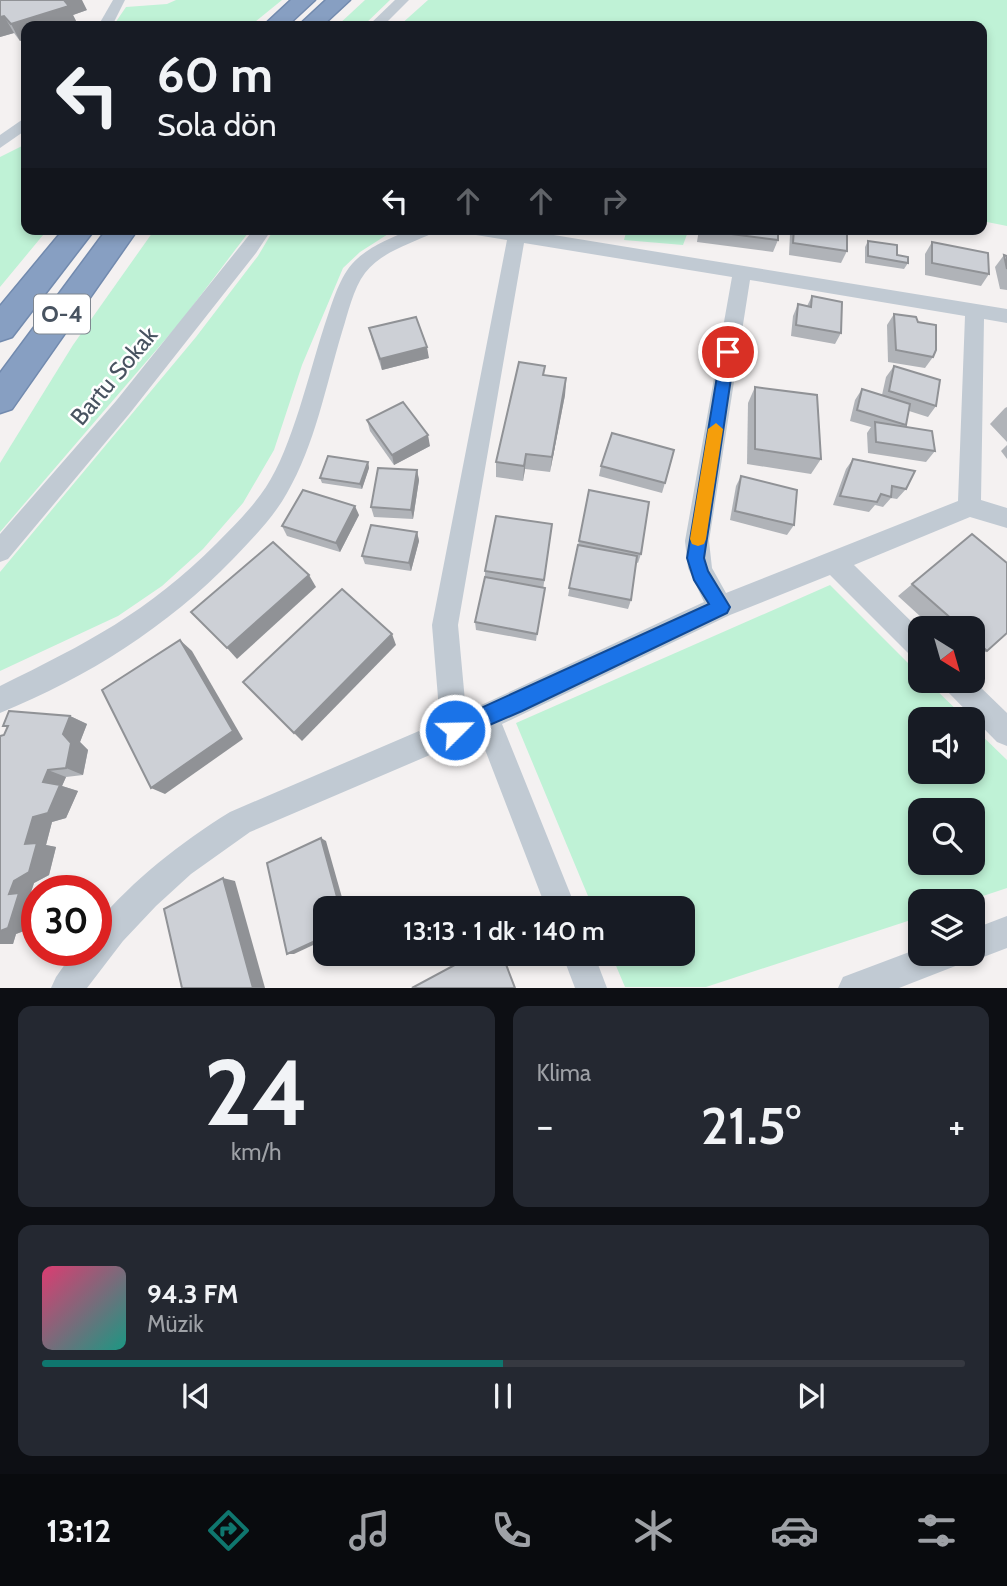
<!DOCTYPE html>
<html lang="tr">
<meta charset="utf-8">
<style>
body{margin:0;font-family:Cabin,sans-serif;background:#242831;color:#f1f3f6;height:100vh;display:flex;flex-direction:column;font-size:26px;white-space:nowrap}
*{box-sizing:border-box;margin:0}
p{font-size:23px;color:#9ea1a6}
.icon{flex:none;width:38px;height:38px;fill:none;stroke:currentColor;stroke-width:2;stroke-linecap:round;stroke-linejoin:round}
.map{position:relative;height:988px;overflow:hidden}
.details{display:flex;flex-direction:column;gap:18px;padding:18px;background:#0d0f14;flex:1}
.details>*{flex:none}
.guide{position:absolute;left:21px;top:21px;width:966px;height:214px;border-radius:14px;box-shadow:0 4px 10px #0003;background:#171b24;color:#f1f3f6;overflow:hidden}
.needle{width:46px;rotate:143deg}
.tools{position:absolute;left:908px;top:616px;display:grid;gap:14px}
.tools a{display:grid;place-items:center;width:77px;height:77px;border-radius:14px;background:#171b24;box-shadow:0 4px 10px #0003;font-size:35px}
.speed{position:absolute;left:21px;top:875px;display:flex;gap:14px;font-size:35px;font-weight:700;text-align:center}
.speed>*{display:grid;place-content:center;width:91px;height:91px;border-radius:50%;background:#171b24;box-shadow:0 4px 10px #0003;line-height:1}
.speed .limit{border:10px solid #d22;background:#fff;color:#111}
.pin{position:absolute;display:grid;place-items:center;width:60px;height:60px;color:#fff;margin:-30px;border:4px solid #fff;border-radius:50%;box-shadow:0 2px 7px #0007}
.me{position:absolute;width:77px;margin:-38px;rotate:67deg;stroke-linejoin:round;filter:drop-shadow(0 0 5px #0008)}
.turn{display:flex;align-items:center;gap:24px;height:147px;padding:0 21px;font-size:32px}
.turn .icon{width:91px;height:91px;stroke-width:2.5}
.turn b{display:block;font-size:49px;line-height:60px}
.lanes{display:flex;align-items:center;height:66px;padding:0 21px;background:#0003;justify-content:center;gap:35px;direction:ltr}
.lanes .off{opacity:.35}
.big{font-size:52px;font-weight:600;line-height:1.1}
.details .card{flex:1;display:flex;flex-direction:column;justify-content:center;gap:10px;min-width:0;padding:0 24px;border-radius:14px;background:#242831}
.details .dial{align-items:center;gap:0}
.dial b{font-size:91px;line-height:1}
.song{display:flex;align-items:center;gap:21px}
.cover{width:84px;height:84px;border-radius:10px;background:linear-gradient(135deg,hsl(340 70% 55%),hsl(170 70% 35%))}
.played{height:7px;border-radius:4px;background:linear-gradient(90deg,#0f766e 50%,#363941 50%)}
.keys{display:flex;justify-content:space-around;direction:ltr}
.heat{display:flex;justify-content:space-between;align-items:center;font-size:38px;direction:ltr}
.details .tiles{flex:1;display:grid;gap:18px;grid-template-columns:1fr 1fr}
.card:last-child{grid-column:span 2}
.trip{position:absolute;left:313px;top:896px;width:382px;height:70px;border-radius:14px;background:#171b24;box-shadow:0 4px 10px #0003;font-weight:600;line-height:70px;text-align:center}
.dock{display:flex;height:112px;justify-content:space-around;align-items:center;background:#090b0e;color:#9ea1a6}
.dock .icon{width:49px;height:49px}
.dock .active{color:#0f766e}
.dock b{font-size:32px;color:#f1f3f6}
.map>svg:first-child{display:block}
.green{fill:#bff2d6;fill-rule:evenodd}
.lines{fill:none;stroke-linecap:round;stroke-linejoin:round}
.highway-casing{stroke:#728aae;stroke-width:3}
.street{fill:#c1cad3;fill-rule:evenodd}
.highway{fill:#879fc2;fill-rule:evenodd}
.wall{fill:#b0b3b8}
.shaded-wall{fill:#909296}
.building{fill:#cdd0d6;stroke:#909296;stroke-width:2}
.route{fill:#1a73e8;stroke:#114b97;stroke-width:2}
.slow{fill:#f59e0b}
.labels{text-anchor:middle;stroke-width:5;stroke-linejoin:round;paint-order:stroke}
.shield{fill:#fff;stroke:#7f8790;stroke-width:2}
.shield-label{font-size:23px;font-weight:bold;fill:#485360}
.street-label{font-size:24px;fill:#485360;stroke:#fff}
</style>
<div class="map">
<svg width="1007" height="988" viewBox="0 0 1007 988">
<rect width="100%" height="100%" fill="#f4f1f1"/>
<g class="green">
<path d="M 176,0 L 282,0 L 250,26 L 113,26 L 126,7 L 167,4 Z"/>
<path d="M 365,0 L 390,0 L 363,26 L 337,26 Z"/>
<path d="M 428,0 L 1007,0 L 1007,226 L 982,221 L 982,26 L 399,26 Z"/>
<path d="M 26,144 L 26,229 L 48,229 L 0,287 L 0,157 Z"/>
<path d="M 155,229 L 251,229 L 182,320 L 0,532 L 0,463 L 73,345 Z"/>
<path d="M 274,229 L 396,229 L 360,252 L 343,268 L 302,365 L 274,450 L 243,503 L 203,549 L 162,586 L 118,616 L 0,671 L 0,572 L 196,337 L 258,256 Z"/>
<path d="M 627,229 L 689,229 L 683,245 L 624,240 Z"/>
<path d="M 830,585 L 920,675 L 920,681 L 927,681 L 966,719 L 920,719 L 920,772 L 973,772 L 973,727 L 1007,760 L 1007,888 L 968,901 L 920,901 L 920,917 L 706,987 L 625,987 L 611,954 L 682,954 L 682,908 L 593,908 L 516,723 ZM 920,810 L 973,810 L 973,863 L 920,863 Z"/>
</g>
<g class="lines">
<g class="highway-casing">
<g id="highway">
<path d="M 291,0 L 315,0 L 287,26 L 263,26 Z"/>
<path d="M 326,0 L 350,0 L 322,26 L 298,26 Z"/>
<path d="M 64,229 L 95,229 L 12,337 L 0,341 L 0,306 Z"/>
<path d="M 107,229 L 138,229 L 12,409 L 0,413 L 0,373 Z"/>
</g>
</g>
<g class="street">
<path d="M 113,0 L 125,0 L 112,26 L 98,26 Z"/>
<path d="M 395,0 L 409,0 L 383,26 L 368,26 Z"/>
<path d="M 26,117 L 26,130 L 0,148 L 0,135 Z"/>
<path d="M 254,229 L 272,229 L 256,253 L 130,413 L 8,559 L 0,562 L 0,534 L 116,401 Z"/>
<path d="M 411,229 L 436,229 L 433,233 C 410,244 381,252 365,273 C 353,289 348,313 342,332 C 326,385 315,445 287,493 C 273,518 253,538 233,559 C 167,627 88,677 0,713 L 0,686 C 87,643 147,613 217,543 C 234,526 252,508 266,487 C 292,448 309,373 324,327 C 331,307 338,280 352,264 C 368,246 390,239 411,229 Z"/>
<path d="M 467,229 L 517,229 L 1007,309 L 1007,323 L 984,319 L 981,500 L 1007,508 L 1007,528 L 970,517 L 854,565 L 920,630 L 920,659 L 911,656 L 830,575 L 730,615 L 502,724 L 576,908 L 546,908 L 479,734 L 250,832 L 191,874 L 156,906 L 123,941 L 87,988 L 51,988 L 56,977 L 75,950 L 96,950 L 96,924 C 134,879 180,843 230,812 L 440,722 L 432,625 L 507,240 L 476,235 ZM 524,243 L 732,277 L 685,541 L 688,568 L 704,602 L 466,712 L 458,625 ZM 750,280 L 965,316 L 958,501 L 726,593 L 712,568 L 709,541 Z"/>
<path d="M 973,680 L 1007,713 L 1007,746 L 997,742 L 946,690 L 942,681 Z"/>
<path d="M 1007,916 L 1007,948 L 973,961 L 962,956 L 958,965 L 899,988 L 838,988 L 843,977 L 920,948 L 920,954 L 973,954 L 973,929 Z"/>
<path d="M 562,954 L 594,954 L 607,988 L 575,988 Z"/>
</g>
<use href="#highway" class="highway"/>
</g>
<g class="wall">
<path d="M 0,0 L 87,10 L 73,15 L 77,23 L 67,26 L 26,26 L 20,41 L 14,33 L 0,37 Z"/>
<path d="M 699,229 L 778,229 L 778,240 L 773,252 L 697,242 Z"/>
<path d="M 792,229 L 841,229 L 847,251 L 841,263 L 789,255 L 790,234 Z"/>
<path d="M 868,241 L 908,263 L 904,269 L 865,263 L 865,247 Z"/>
<path d="M 932,242 L 989,274 L 981,286 L 925,275 L 925,254 Z"/>
<path d="M 1004,255 L 1007,256 L 1007,290 L 1000,289 L 995,267 Z"/>
<path d="M 812,296 L 841,333 L 835,344 L 791,336 L 793,316 L 798,304 L 807,306 Z"/>
<path d="M 894,314 L 933,357 L 925,368 L 888,362 L 887,325 Z"/>
<path d="M 369,328 L 429,358 L 382,370 L 372,340 Z"/>
<path d="M 894,366 L 936,406 L 928,417 L 909,411 L 905,427 L 935,451 L 926,462 L 868,453 L 867,433 L 871,427 L 850,421 L 855,400 L 862,389 L 882,395 L 886,377 Z"/>
<path d="M 544,375 L 566,378 L 565,395 L 550,472 L 525,469 L 523,481 L 496,477 L 496,462 Z"/>
<path d="M 755,387 L 821,459 L 811,474 L 747,464 L 748,403 Z"/>
<path d="M 1007,407 L 1007,442 L 990,424 L 1005,408 Z"/>
<path d="M 367,420 L 430,446 L 394,465 L 370,431 Z"/>
<path d="M 1007,445 L 1007,459 L 1001,451 Z"/>
<path d="M 853,459 L 906,489 L 897,499 L 891,498 L 883,507 L 875,505 L 869,512 L 833,505 L 846,469 Z"/>
<path d="M 368,462 L 369,468 L 362,489 L 322,483 L 320,478 Z"/>
<path d="M 601,466 L 665,483 L 662,493 L 599,476 Z"/>
<path d="M 417,470 L 419,480 L 413,519 L 374,517 L 371,507 Z"/>
<path d="M 741,476 L 794,525 L 787,535 L 730,520 L 736,486 Z"/>
<path d="M 589,490 L 641,554 L 638,563 L 636,562 L 631,600 L 628,609 L 568,596 Z"/>
<path d="M 359,515 L 340,552 L 287,536 L 282,526 Z"/>
<path d="M 552,524 L 536,641 L 476,630 L 475,622 L 485,577 L 485,571 Z"/>
<path d="M 417,532 L 419,541 L 411,571 L 365,564 L 362,556 Z"/>
<path d="M 972,534 L 1007,563 L 1007,633 L 987,651 L 973,660 L 973,628 L 933,628 L 898,596 Z"/>
<path d="M 70,716 L 87,724 L 80,742 L 88,750 L 83,775 L 66,777 L 62,786 L 78,791 L 66,818 L 52,822 L 46,845 L 56,847 L 49,875 L 34,883 L 30,895 L 37,895 L 37,905 L 29,929 L 16,934 L 13,944 L 4,735 L 7,727 L 3,726 Z"/>
</g>
<g class="shaded-wall">
<path d="M 63,0 L 82,0 L 87,10 L 73,15 L 77,23 L 67,26 L 26,26 L 26,39 L 20,41 L 11,24 Z"/>
<path d="M 4,16 L 14,33 L 0,37 L 0,17 Z"/>
<path d="M 427,347 L 429,358 L 382,370 L 380,359 Z"/>
<path d="M 566,378 L 565,395 L 550,472 L 552,457 Z"/>
<path d="M 428,435 L 430,446 L 394,465 L 392,455 Z"/>
<path d="M 526,454 L 525,469 L 523,481 L 524,466 Z"/>
<path d="M 368,462 L 369,468 L 362,489 L 360,484 Z"/>
<path d="M 417,470 L 419,480 L 413,519 L 411,510 Z"/>
<path d="M 355,506 L 359,515 L 340,552 L 336,543 Z"/>
<path d="M 417,532 L 419,541 L 411,571 L 409,563 Z"/>
<path d="M 309,575 L 316,587 L 237,659 L 227,648 Z"/>
<path d="M 392,634 L 396,645 L 302,741 L 294,733 Z"/>
<path d="M 180,640 L 192,651 L 243,739 L 165,794 L 151,788 Z"/>
<path d="M 70,716 L 87,724 L 80,742 L 88,750 L 83,775 L 66,768 L 63,734 Z"/>
<path d="M 48,770 L 66,777 L 62,786 L 78,791 L 66,818 L 52,822 L 46,845 L 56,847 L 49,875 L 34,883 L 30,895 L 37,895 L 37,905 L 29,929 L 16,934 L 13,944 L 0,944 L 0,931 L 9,894 L 43,782 Z"/>
<path d="M 321,838 L 326,841 L 345,908 L 340,908 Z"/>
<path d="M 223,878 L 235,881 L 265,988 L 253,988 Z"/>
<path d="M 326,936 L 326,939 L 294,954 L 287,954 Z"/>
</g>
<g class="building">
<path d="M 0,0 L 64,0 L 69,6 L 11,24 L 4,16 L 0,17 Z"/>
<path d="M 701,229 L 778,229 L 778,240 L 701,230 Z"/>
<path d="M 794,229 L 847,230 L 847,251 L 793,243 Z"/>
<path d="M 868,241 L 897,245 L 897,255 L 908,257 L 908,263 L 868,256 Z"/>
<path d="M 932,242 L 988,253 L 989,274 L 932,263 Z"/>
<path d="M 1004,255 L 1007,256 L 1007,269 Z"/>
<path d="M 812,296 L 842,302 L 841,333 L 796,325 L 798,304 L 811,307 Z"/>
<path d="M 894,314 L 916,317 L 918,322 L 936,325 L 936,350 L 933,357 L 896,350 Z"/>
<path d="M 416,317 L 427,347 L 380,359 L 369,328 Z"/>
<path d="M 519,362 L 545,366 L 543,375 L 566,378 L 552,457 L 526,454 L 524,466 L 496,462 Z"/>
<path d="M 894,366 L 940,380 L 936,406 L 889,391 Z"/>
<path d="M 755,387 L 817,395 L 821,459 L 755,449 Z"/>
<path d="M 862,389 L 910,404 L 906,425 L 857,410 Z"/>
<path d="M 403,402 L 428,435 L 392,455 L 367,420 Z"/>
<path d="M 875,422 L 932,431 L 935,451 L 876,442 Z"/>
<path d="M 612,433 L 674,450 L 665,483 L 601,466 Z"/>
<path d="M 328,456 L 368,462 L 360,484 L 320,478 Z"/>
<path d="M 853,459 L 915,471 L 906,489 L 892,486 L 891,497 L 881,494 L 877,502 L 840,496 Z"/>
<path d="M 378,468 L 417,470 L 411,510 L 371,507 Z"/>
<path d="M 741,476 L 797,490 L 794,525 L 735,511 Z"/>
<path d="M 303,490 L 355,506 L 336,543 L 282,526 Z"/>
<path d="M 589,490 L 649,502 L 641,554 L 579,541 Z"/>
<path d="M 496,516 L 552,524 L 544,580 L 485,571 Z"/>
<path d="M 371,525 L 417,532 L 409,563 L 362,556 Z"/>
<path d="M 972,534 L 1007,563 L 1007,633 L 987,651 L 973,638 L 973,628 L 962,628 L 912,584 Z"/>
<path d="M 273,542 L 309,575 L 227,648 L 191,612 Z"/>
<path d="M 578,545 L 637,556 L 631,600 L 569,588 Z"/>
<path d="M 485,577 L 545,588 L 537,634 L 475,622 Z"/>
<path d="M 342,589 L 392,634 L 294,733 L 243,682 Z"/>
<path d="M 180,640 L 233,731 L 151,788 L 102,690 Z"/>
<path d="M 9,711 L 70,716 L 63,734 L 71,743 L 66,768 L 48,770 L 43,782 L 60,785 L 48,813 L 33,817 L 25,844 L 37,843 L 29,872 L 14,881 L 9,894 L 19,893 L 8,928 L 0,931 L 0,736 L 4,735 L 8,726 L 3,726 Z"/>
<path d="M 321,838 L 340,908 L 326,908 L 326,936 L 287,954 L 267,863 Z"/>
<path d="M 223,878 L 253,988 L 182,988 L 164,909 Z"/>
<path d="M 475,954 L 502,954 L 515,988 L 412,988 Z"/>
</g>
<path class="route" d="M 728,347 L 735,352 L 704,558 L 708,571 L 730,607 L 727,613 L 522,711 L 455,740 L 448,737 L 445,730 L 448,723 L 709,604 L 694,580 L 687,558 L 721,352 Z"/>
<path class="slow" d="M 716,423 L 723,429 L 706,539 L 704,544 L 698,546 L 692,544 L 690,539 L 708,429 Z"/>
<g class="labels">
<rect class="shield" x="34" y="294.5" width="56" height="39" rx="5"/>
<g class="shield-label">
<text x="62" y="322">O-4</text>
</g>
<g class="street-label">
<text transform="translate(114 376) rotate(-50)" y="8">Bartu Sokak</text>
</g>
</g>
</svg>
<div class="tools">
<a><svg class="needle" viewBox="-14 -14 28 28"><path d="M0-13l5 13h-10z" fill="#e53935"/><path d="M0 13l5-13h-10z" fill="#9ea1a6"/></svg></a>
<a><svg class="icon" aria-label="sound" viewBox="0 0 24 24"><path d="M4 9h4l5-4v14l-5-4H4zM17 9q2 3 0 6"/></svg></a>
<a><svg class="icon" aria-label="search" viewBox="0 0 24 24"><circle cx="10" cy="10" r="6"/><path d="M15 15l6 6"/></svg></a>
<a><svg class="icon" aria-label="layers" viewBox="0 0 24 24"><path d="M12 4l9 5-9 5-9-5zM3 14l9 5 9-5"/></svg></a>
</div>
<div class="speed"><div class="limit">30</div></div>
<div class="pin" style="left:728px;top:352px;background:#d93025"><svg class="icon" aria-label="arrive" viewBox="0 0 24 24"><path d="M6 21V4h12l-3 4 3 4H6"/></svg></div>
<svg class="me" style="left:455px;top:730px" viewBox="-20 -20 40 40"><circle r="17" fill="#1a73e8" stroke="#fff" stroke-width="3"/><path d="M0-11L8 9 0 5-8 9z" fill="#fff"/></svg>
<div class="trip">13:13 · 1 dk · 140 m</div>
<div class="guide">
<div class="turn"><svg class="icon" aria-label="left" viewBox="0 0 24 24"><path d="M17 20v-9H6M10 6l-5 5 5 5"/></svg><div><b>60 m</b>Sola dön</div></div>
<div class="lanes"><svg class="icon" aria-label="left" viewBox="0 0 24 24"><path d="M17 20v-9H6M10 6l-5 5 5 5"/></svg><svg class="icon off" aria-label="ahead" viewBox="0 0 24 24"><path d="M12 20V5M6 11l6-6 6 6"/></svg><svg class="icon off" aria-label="ahead" viewBox="0 0 24 24"><path d="M12 20V5M6 11l6-6 6 6"/></svg><svg class="icon off" aria-label="right" viewBox="0 0 24 24"><path d="M7 20v-9h11M14 6l5 5-5 5"/></svg></div>
</div>
</div>
<section class="details">
<div class="tiles">
<div class="card dial"><b>24</b><p>km/h</p></div>
<div class="card"><p>Klima</p>
<div class="heat"><a>−</a><b class="big">21.5°</b><a>+</a></div>
</div>
<div class="card">
<div class="song"><i class="cover"></i><div><b>94.3 FM</b><p>Müzik</p></div></div>
<div class="played"></div>
<div class="keys"><svg class="icon" aria-label="previous" viewBox="0 0 24 24"><path d="M18 5L8 12l10 7zM5 5v14"/></svg><svg class="icon" aria-label="pause" viewBox="0 0 24 24"><path d="M8 5v14M16 5v14"/></svg><svg class="icon" aria-label="next" viewBox="0 0 24 24"><path d="M6 5l10 7-10 7zM19 5v14"/></svg></div>
</div>
</div>
</section>
<nav class="dock">
<b>13:12</b>
<svg class="icon active" aria-label="directions" viewBox="0 0 24 24"><path d="M12 3l9 9-9 9-9-9zM9 14v-3h6M13 9l2 2-2 2"/></svg>
<svg class="icon" aria-label="music" viewBox="0 0 24 24"><path d="M9 18V5l10-2v13"/><circle cx="6" cy="18" r="3"/><circle cx="16" cy="16" r="3"/></svg>
<svg class="icon" aria-label="phone" viewBox="0 0 24 24"><path d="M5 4h4l2 5-3 2q2 4 5 5l2-3 5 2v4C11 20 4 13 5 4z"/></svg>
<svg class="icon" aria-label="climate" viewBox="0 0 24 24"><path d="M12 3v18M4 7l16 10M4 17L20 7"/></svg>
<svg class="icon" aria-label="car" viewBox="0 0 24 24"><path d="M5 17H2v-5l4-1 3-4h7l3 4 3 1v5h-3M9 17h6M6 11h13"/><circle cx="7" cy="17" r="2"/><circle cx="17" cy="17" r="2"/></svg>
<svg class="icon" aria-label="filters" viewBox="0 0 24 24"><path d="M4 7h16M4 17h16"/><circle cx="9" cy="7" r="2"/><circle cx="15" cy="17" r="2"/></svg>
</nav>
